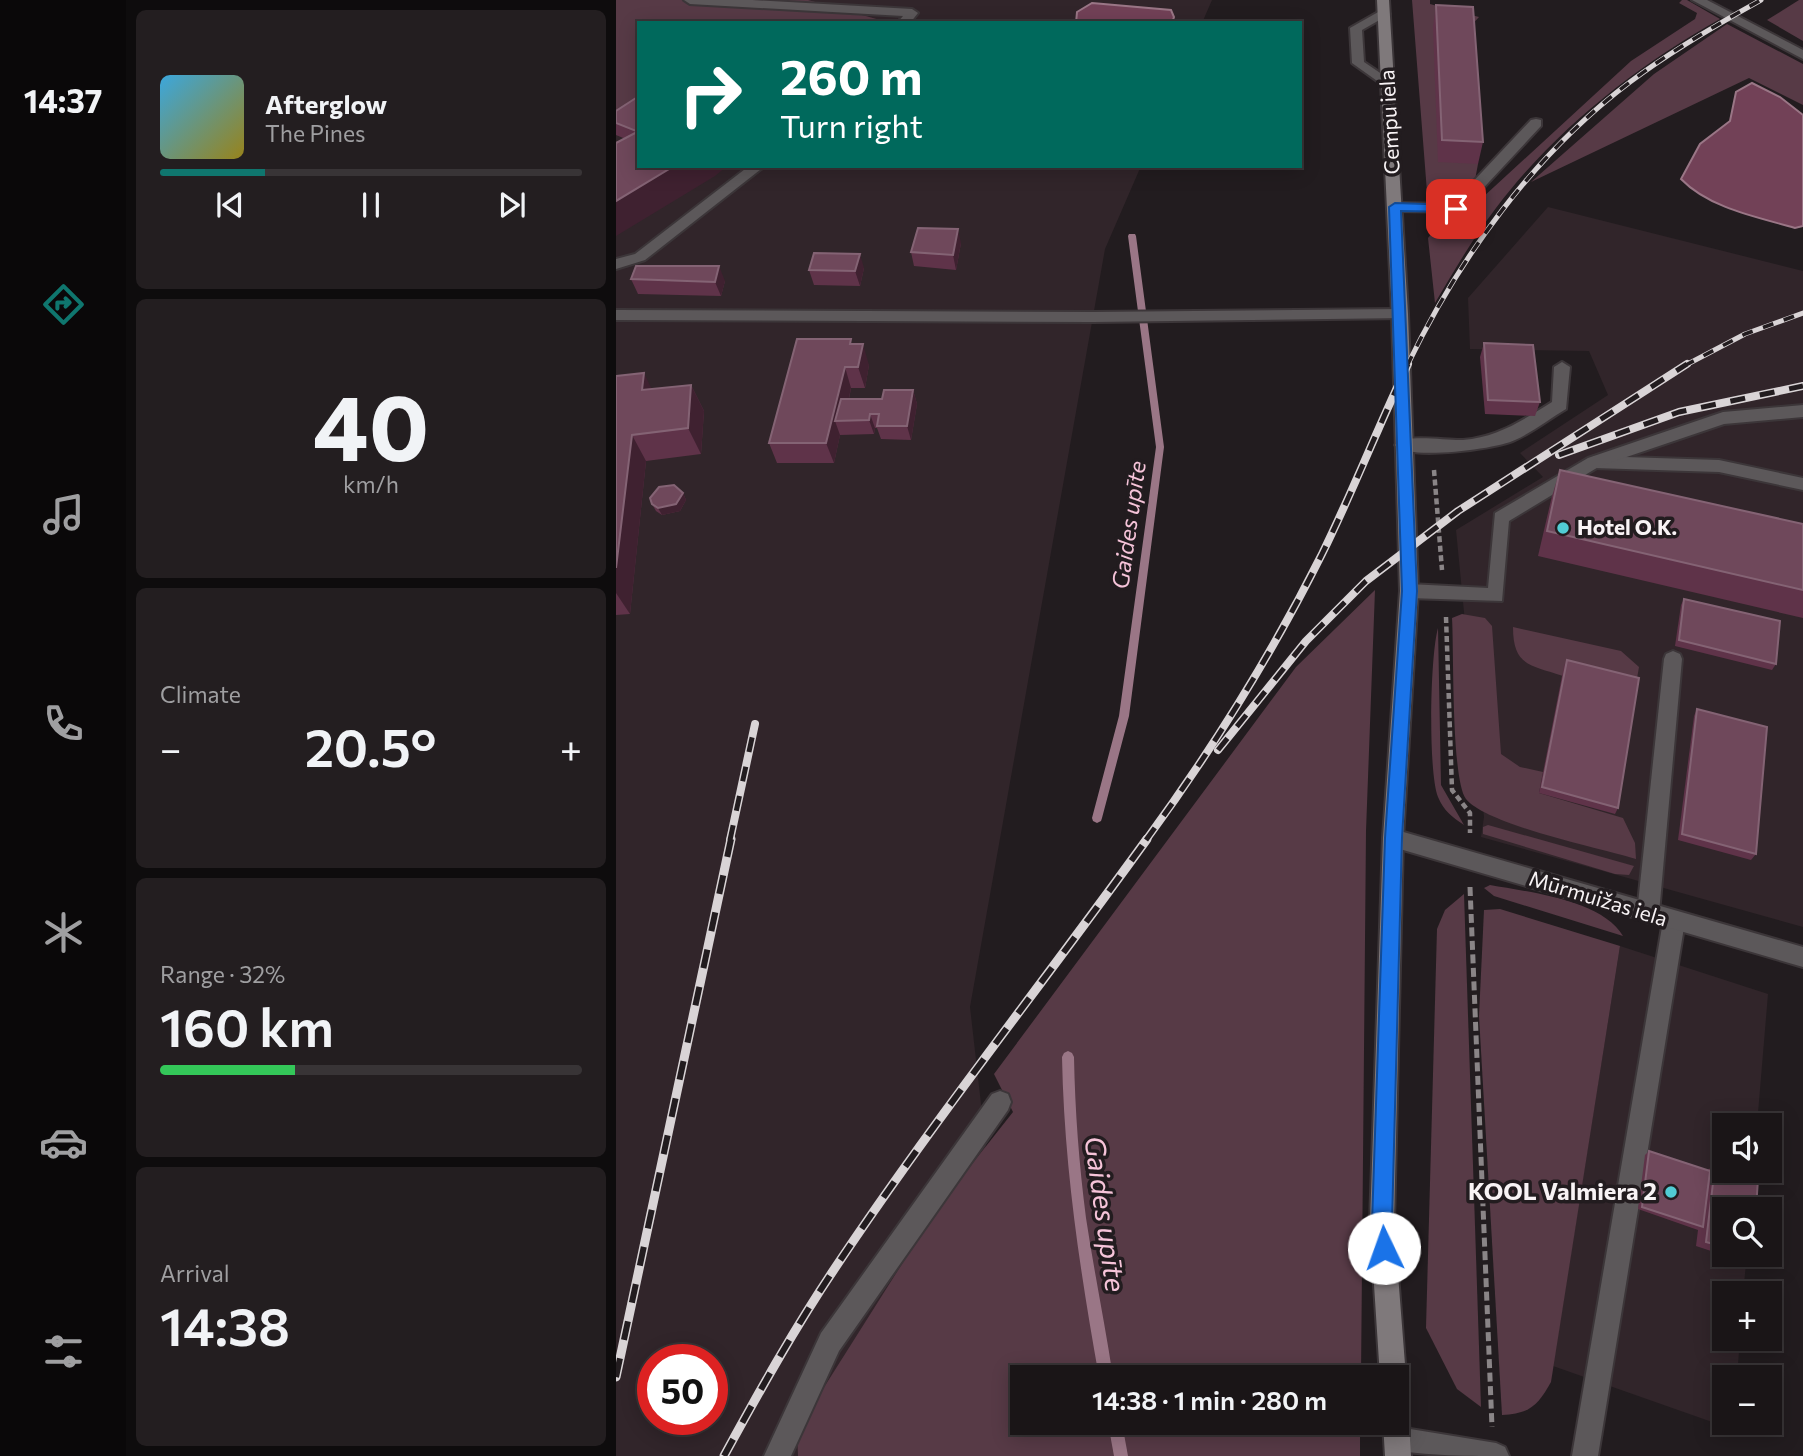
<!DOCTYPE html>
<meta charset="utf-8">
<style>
body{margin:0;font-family:Commissioner,sans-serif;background:#231e20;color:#f1f3f6;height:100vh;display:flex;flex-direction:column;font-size:26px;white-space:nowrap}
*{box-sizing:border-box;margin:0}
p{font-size:23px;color:#9f9fa1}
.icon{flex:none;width:38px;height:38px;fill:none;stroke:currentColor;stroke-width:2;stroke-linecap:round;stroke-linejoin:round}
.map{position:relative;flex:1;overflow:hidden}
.details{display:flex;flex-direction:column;gap:10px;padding:10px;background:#0e0c0d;width:490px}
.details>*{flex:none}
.hud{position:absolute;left:21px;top:21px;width:665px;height:147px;border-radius:0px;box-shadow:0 4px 18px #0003,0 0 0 2px #383436;background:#00695c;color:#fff;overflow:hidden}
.buttons{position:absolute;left:1096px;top:1113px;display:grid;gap:14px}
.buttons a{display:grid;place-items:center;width:70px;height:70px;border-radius:0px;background:#1a1517;box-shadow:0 4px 18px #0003,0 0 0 2px #383436;font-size:35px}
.speed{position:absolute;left:21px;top:1344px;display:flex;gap:14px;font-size:35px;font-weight:700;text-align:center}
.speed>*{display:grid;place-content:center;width:91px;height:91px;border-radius:50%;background:#1a1517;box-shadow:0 4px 18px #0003,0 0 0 2px #383436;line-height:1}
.speed .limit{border:10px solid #d22;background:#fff;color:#111}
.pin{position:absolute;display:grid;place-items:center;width:60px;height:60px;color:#fff;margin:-30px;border-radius:14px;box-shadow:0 4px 10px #0006}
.me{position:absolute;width:77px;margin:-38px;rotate:357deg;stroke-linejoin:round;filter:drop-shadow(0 0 5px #0008)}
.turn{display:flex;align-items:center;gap:24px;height:147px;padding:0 28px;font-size:32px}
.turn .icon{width:91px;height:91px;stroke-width:2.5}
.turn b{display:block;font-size:49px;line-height:60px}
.big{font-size:52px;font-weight:600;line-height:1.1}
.details .widget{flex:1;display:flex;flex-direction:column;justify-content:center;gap:10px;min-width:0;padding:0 24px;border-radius:10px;background:#231e20}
.details .dial{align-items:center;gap:0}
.dial b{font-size:91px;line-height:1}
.song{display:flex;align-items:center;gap:21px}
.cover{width:84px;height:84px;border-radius:10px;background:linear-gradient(135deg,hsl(200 70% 55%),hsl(50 70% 35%))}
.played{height:7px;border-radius:4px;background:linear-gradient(90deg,#0f766e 25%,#383436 25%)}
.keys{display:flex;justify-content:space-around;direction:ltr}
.heat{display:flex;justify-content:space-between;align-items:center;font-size:38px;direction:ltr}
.charge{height:10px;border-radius:5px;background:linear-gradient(90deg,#34c759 32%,#383436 0)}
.trip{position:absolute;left:394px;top:1365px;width:399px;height:70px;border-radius:0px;background:#1a1517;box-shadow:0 4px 18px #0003,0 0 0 2px #383436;font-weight:600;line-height:70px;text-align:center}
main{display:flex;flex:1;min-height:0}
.tabs{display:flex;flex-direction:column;width:126px;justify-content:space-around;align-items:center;background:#0a0809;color:#9f9fa1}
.tabs .icon{width:49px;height:49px}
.tabs .selected{color:#0f766e}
.tabs b{font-size:32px;color:#f1f3f6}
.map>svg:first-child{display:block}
.built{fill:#31252a;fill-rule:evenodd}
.green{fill:#573a46}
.water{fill:#724157;stroke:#9a7686;stroke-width:2}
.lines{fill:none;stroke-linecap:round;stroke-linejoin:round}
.stream{fill:#9a7686;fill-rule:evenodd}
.service-casing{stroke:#3c3639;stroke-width:4}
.minor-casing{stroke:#3c3639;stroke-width:4}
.tertiary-casing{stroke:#3c3639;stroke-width:4}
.secondary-casing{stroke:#3c3639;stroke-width:4}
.path-far1{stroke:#8a8587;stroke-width:4.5;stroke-dasharray:6 3.5;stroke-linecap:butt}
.path{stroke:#8a8587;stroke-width:5;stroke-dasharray:9 4.5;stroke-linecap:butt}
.service{fill:#5c585a;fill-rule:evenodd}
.minor{fill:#5c585a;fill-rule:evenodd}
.tertiary{fill:#5c585a;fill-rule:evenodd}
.secondary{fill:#7f797b;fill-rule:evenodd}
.rail-far2-casing{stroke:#d9d4d6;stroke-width:5}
.rail-far1-casing{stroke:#d9d4d6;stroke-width:8}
.rail-casing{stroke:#d9d4d6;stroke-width:9}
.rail-far2{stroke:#221c1f;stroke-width:3.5;stroke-dasharray:11;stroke-linecap:butt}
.rail-far1{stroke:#221c1f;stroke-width:5;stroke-dasharray:15;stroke-linecap:butt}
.rail{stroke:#221c1f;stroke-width:6;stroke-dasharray:19;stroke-linecap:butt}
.wall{fill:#5f3349}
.shaded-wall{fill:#3f2130}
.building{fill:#6f485b;stroke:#846374;stroke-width:2}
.route{fill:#1a73e8;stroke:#114b97;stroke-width:2}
.poi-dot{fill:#51ccd4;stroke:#221c1f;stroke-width:2.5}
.labels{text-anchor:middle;stroke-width:7;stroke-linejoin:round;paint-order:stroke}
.street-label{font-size:21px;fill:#f8f3f5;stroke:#221c1f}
.poi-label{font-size:21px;font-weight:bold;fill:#f8f3f5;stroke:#221c1f;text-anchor:start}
.water-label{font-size:23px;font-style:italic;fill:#f6c4d9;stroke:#221c1f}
.near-poi-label{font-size:24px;font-weight:bold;fill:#f8f3f5;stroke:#221c1f;text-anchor:end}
.near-water-label{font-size:28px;font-style:italic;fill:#f6c4d9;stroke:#221c1f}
</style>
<main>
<nav class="tabs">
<b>14:37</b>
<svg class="icon selected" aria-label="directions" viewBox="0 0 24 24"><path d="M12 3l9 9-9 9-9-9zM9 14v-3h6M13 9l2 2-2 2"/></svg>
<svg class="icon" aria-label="music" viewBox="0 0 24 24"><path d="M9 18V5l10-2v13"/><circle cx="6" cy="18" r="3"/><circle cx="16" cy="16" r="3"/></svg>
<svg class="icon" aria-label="phone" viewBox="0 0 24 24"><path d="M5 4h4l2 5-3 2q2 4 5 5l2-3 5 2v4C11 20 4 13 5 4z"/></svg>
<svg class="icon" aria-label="climate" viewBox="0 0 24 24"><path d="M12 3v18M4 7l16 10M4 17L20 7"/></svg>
<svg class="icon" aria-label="car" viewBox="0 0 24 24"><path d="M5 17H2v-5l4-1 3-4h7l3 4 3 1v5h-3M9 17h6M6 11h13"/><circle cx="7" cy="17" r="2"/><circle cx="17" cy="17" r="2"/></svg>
<svg class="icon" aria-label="filters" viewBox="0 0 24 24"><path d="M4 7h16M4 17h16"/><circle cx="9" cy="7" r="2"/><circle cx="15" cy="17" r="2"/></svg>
</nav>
<section class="details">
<div class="widget">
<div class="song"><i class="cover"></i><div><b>Afterglow</b><p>The Pines</p></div></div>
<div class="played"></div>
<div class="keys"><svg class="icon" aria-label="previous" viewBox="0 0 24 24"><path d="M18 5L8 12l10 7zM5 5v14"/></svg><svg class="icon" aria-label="pause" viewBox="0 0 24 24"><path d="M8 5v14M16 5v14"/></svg><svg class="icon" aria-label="next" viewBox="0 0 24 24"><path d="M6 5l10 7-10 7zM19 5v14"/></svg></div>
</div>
<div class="widget dial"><b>40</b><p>km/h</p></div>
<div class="widget"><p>Climate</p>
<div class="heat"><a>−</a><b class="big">20.5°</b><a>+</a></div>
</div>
<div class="widget"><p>Range · 32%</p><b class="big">160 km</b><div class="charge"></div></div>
<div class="widget"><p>Arrival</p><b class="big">14:38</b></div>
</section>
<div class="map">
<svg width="1187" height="1456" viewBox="0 0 1187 1456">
<rect width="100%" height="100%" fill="#221c1f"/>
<g class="built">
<path d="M 0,0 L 596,0 L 586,23 L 23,23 L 23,166 L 525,166 L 489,249 L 354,1007 L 405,1456 L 0,1456 ZM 37,1360 L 96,1360 L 96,1419 L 37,1419 Z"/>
<path d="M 932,207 L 1187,271 L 1187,927 L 865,837 L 868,817 L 840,530 L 927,477 L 904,453 L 992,395 L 973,351 L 854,349 L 852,298 Z"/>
<path d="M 1004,946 L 1152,994 L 1141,1125 L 1108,1125 L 1108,1171 L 1137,1171 L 1134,1209 L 1108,1209 L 1108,1255 L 1131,1255 L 1127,1293 L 1108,1293 L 1108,1339 L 1124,1339 L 1121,1377 L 1108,1377 L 1108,1423 L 1117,1423 L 1116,1429 L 937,1366 Z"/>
</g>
<g class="green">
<path d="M 0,0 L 192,0 L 275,23 L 23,23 L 23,97 L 0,115 Z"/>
<path d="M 796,0 L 814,0 L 814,4 L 863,17 L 853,28 L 862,164 L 859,180 C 844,191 829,194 811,192 Z"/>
<path d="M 1066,0 L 1071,0 L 1104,19 C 1019,67 940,129 880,208 C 857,238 838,271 819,303 L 812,238 L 816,233 L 828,233 L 1015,61 L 1079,19 L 1081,13 L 1063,3 Z"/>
<path d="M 1183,0 L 1187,0 L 1187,41 L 1151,20 Z"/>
<path d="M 1111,24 L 1187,64 L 1187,105 L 1133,78 L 915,182 L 1038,74 Z"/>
<path d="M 759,590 L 750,831 L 745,1377 L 406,1377 L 406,1423 L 744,1423 L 744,1456 L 182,1456 L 181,1430 L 322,1207 L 397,1112 L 378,1074 L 680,667 Z"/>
<path d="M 846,614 L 869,618 L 876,626 L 885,754 L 904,767 L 927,772 L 923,793 L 1007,818 L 1019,843 L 1020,859 C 984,848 871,825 850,799 C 835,779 838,650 836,618 Z"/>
<path d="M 897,627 L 1005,651 L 1023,667 L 1020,684 L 949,667 L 947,676 C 914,665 897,666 897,627 Z"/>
<path d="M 822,628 L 825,785 L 848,825 C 836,817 828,811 822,797 C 812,772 814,656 822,628 Z"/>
<path d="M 872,825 L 1018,866 L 1013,875 L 999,874 L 867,834 L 867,827 Z"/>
<path d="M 874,885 C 913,892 986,900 1007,936 L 878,896 L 868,888 Z"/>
<path d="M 848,894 L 865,1407 L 841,1389 L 810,1328 L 821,929 L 829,910 Z"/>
<path d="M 884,909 L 1004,946 L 935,1382 C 922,1405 914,1414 886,1415 L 863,1016 L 868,910 Z"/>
</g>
<g class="water">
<path d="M 476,3 L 555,10 L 558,17 L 556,23 L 460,23 L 461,12 Z"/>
<path d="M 1136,83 L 1164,97 L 1187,115 L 1187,226 L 1179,228 C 1141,217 1093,208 1065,179 L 1084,144 L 1114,121 L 1120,92 Z"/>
</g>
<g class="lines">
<g class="stream">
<path d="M 513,234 L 519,234 L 520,236 L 548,447 L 513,716 L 486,818 L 485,821 L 481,823 L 477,821 L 476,818 L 503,716 L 540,447 L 512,236 Z"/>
<path d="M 452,1051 L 456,1053 L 458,1057 C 459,1111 463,1164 470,1218 C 478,1271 489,1324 497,1377 L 483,1377 C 464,1271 448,1165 446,1057 L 448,1053 Z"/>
<path d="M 492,1423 L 506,1423 L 512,1456 L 498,1456 Z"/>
</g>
<g class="service-casing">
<g id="service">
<path d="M 68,0 L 136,0 L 296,9 L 302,13 L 294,23 L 281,23 L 287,16 L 74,4 Z"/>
<path d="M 764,11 L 774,14 L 746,30 L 748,62 L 776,81 L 777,84 L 771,88 L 736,63 L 734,28 Z"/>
<path d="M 920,119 L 925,120 L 925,126 L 845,212 L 779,211 L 772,207 L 779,203 L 836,204 L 915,120 Z"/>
<path d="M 133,166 L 149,166 L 29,260 L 0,269 L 0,259 L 19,254 Z"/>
<path d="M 784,309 L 792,314 L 789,318 L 477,322 L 0,320 L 0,310 L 477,312 Z"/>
<path d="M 946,362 L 954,367 L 950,409 C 933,419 917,432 899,440 C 882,449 789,461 779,445 C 787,433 832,441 847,440 C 882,437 907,420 936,402 L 938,367 Z"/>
<path d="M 978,456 L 1103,460 L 1187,478 L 1187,490 L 1103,472 L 978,468 L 970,462 Z"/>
<path d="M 1057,651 L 1064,654 L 1066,659 L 1043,913 L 1039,920 L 1032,923 L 1025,920 L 1021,913 L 1048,659 L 1050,654 Z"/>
<path d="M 1058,911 L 1065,914 L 1069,921 L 982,1456 L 956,1456 L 1047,921 L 1051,914 Z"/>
<path d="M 384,1091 L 392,1094 L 395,1102 L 392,1110 L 223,1351 L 175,1456 L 148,1456 L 205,1333 L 376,1094 Z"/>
</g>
</g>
<g class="minor-casing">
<g id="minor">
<path d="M 1187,405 L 1187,417 L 1108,424 L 984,466 L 893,521 L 886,601 L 793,598 L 784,591 L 793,584 L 872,588 L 879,513 L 972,458 L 1107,412 Z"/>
<path d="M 782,1427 L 880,1443 L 889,1447 L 893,1456 C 856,1456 808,1456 773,1449 L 769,1440 L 773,1431 Z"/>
</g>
</g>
<g class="tertiary-casing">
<g id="tertiary">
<path d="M 1076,0 L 1091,0 L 1187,50 L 1187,59 Z"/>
<path d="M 777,829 L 1187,947 L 1187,967 L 777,847 L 770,844 L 767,838 L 770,832 Z"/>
</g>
</g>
<g class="secondary-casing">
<g id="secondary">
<path d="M 761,0 L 773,0 L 792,314 L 802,591 L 787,838 L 778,1223 L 790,1377 L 786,1386 L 780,1388 L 780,1377 L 764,1377 L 754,1223 L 767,838 L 784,591 L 776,314 Z"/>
<path d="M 780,1410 L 789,1414 L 793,1423 L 795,1456 L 769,1456 L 767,1423 L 780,1423 Z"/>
</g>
</g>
<g class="path-far1">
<path d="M 818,470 L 826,570"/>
<path d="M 830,617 L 836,790 L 854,813 L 854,833"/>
</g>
<path class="path" d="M 854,887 L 876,1427"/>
<use href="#service" class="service"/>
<use href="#minor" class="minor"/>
<use href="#tertiary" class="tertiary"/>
<use href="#secondary" class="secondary"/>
<g class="rail-far2-casing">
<g id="rail-far2">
<path d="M 791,366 C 843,258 917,155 1014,82 C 1055,51 1100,25 1145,0"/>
<path d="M 1068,366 L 1129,334 L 1187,313"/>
</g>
</g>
<g class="rail-far1-casing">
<g id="rail-far1">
<path d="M 943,455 L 1063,412 L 1187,386"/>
<path d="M 602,750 L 690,641 L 750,581 L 842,511 L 1071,364"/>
<path d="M 114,840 L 139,724"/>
<path d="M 530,840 C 596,750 656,654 706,554 C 737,491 762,427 792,364"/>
</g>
</g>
<g class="rail-casing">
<g id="rail">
<path d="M 0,1377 L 115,839"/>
<path d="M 108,1456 C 143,1392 178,1329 219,1268 C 317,1121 428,982 531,839"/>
</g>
</g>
<use href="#rail-far2" class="rail-far2"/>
<use href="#rail-far1" class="rail-far1"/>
<use href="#rail" class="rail"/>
</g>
<g class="wall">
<path d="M 820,5 L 867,142 L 862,164 L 822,162 L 817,27 Z"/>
<path d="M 0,111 L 99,176 L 0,135 Z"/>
<path d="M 345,243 L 340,270 L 298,266 L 295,252 Z"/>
<path d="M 248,268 L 244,286 L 198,285 L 193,270 Z"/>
<path d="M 15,279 L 109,281 L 105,296 L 22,294 Z"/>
<path d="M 868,343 L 924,402 L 919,416 L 869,414 L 864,357 Z"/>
<path d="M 236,344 L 253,365 L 249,388 L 235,388 L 233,399 L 266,399 L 297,390 L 301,404 L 295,440 L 265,439 L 261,428 L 259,428 L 258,434 L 224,435 L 218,463 L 161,463 L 153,443 Z"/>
<path d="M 0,376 L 36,389 L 75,385 L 88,411 L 85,454 L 30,461 L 14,614 L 0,615 Z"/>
<path d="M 944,470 L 1187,524 L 1187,618 L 922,556 L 936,496 Z"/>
<path d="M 67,493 L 70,500 L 64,511 L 46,515 L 40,511 L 36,504 Z"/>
<path d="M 1068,599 L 1160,664 L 1156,670 L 1059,646 L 1065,605 Z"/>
<path d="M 951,660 L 1002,808 L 999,814 L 923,793 L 948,666 Z"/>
<path d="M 1081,709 L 1140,854 L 1135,860 L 1062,840 L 1078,716 Z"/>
<path d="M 1033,1151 L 1091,1170 L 1099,1166 L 1108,1209 L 1108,1255 L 1136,1255 L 1135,1257 L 1125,1261 L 1080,1246 L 1082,1230 L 1022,1209 L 1029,1155 Z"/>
</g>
<g class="shaded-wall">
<path d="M 58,166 L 111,166 L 99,176 L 0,236 L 0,201 Z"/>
<path d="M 342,229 L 345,243 L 340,270 L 337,255 Z"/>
<path d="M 244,254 L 248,268 L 244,286 L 239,271 Z"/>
<path d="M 103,266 L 109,281 L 105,296 L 99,282 Z"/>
<path d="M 247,344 L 253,365 L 249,388 L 242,367 Z"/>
<path d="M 229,367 L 235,388 L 228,421 L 219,421 L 224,435 L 218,463 L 210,443 Z"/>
<path d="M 28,373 L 41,400 L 26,390 Z"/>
<path d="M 75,385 L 88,411 L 85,454 L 72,428 Z"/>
<path d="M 297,390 L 301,404 L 295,440 L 291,426 Z"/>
<path d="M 254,414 L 259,428 L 258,434 L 253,420 Z"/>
<path d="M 16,435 L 30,461 L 14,614 L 0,593 L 0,568 Z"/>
<path d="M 67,493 L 70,500 L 64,511 L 46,515 L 42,508 Z"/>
</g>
<g class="building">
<path d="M 820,5 L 857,7 L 867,142 L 826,140 Z"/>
<path d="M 23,96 L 23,129 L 20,131 L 0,123 L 0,111 Z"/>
<path d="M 23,131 L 23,166 L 58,166 L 0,201 L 0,143 Z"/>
<path d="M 302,228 L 342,229 L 337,255 L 295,252 Z"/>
<path d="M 198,253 L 244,254 L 239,271 L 193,270 Z"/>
<path d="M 20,266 L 103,266 L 99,282 L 15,279 Z"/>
<path d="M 181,339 L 235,339 L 234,344 L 247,344 L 242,367 L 229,367 L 210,443 L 153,443 Z"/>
<path d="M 868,343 L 917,345 L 924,402 L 872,400 Z"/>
<path d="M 28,373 L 26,390 L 75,385 L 72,428 L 16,435 L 0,568 L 0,376 Z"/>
<path d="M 268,390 L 297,390 L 291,426 L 261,426 L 263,414 L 254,414 L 253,420 L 219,421 L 225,399 L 266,399 Z"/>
<path d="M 944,470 L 1187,524 L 1187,590 L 931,531 Z"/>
<path d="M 58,485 L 67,493 L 60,504 L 42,508 L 36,504 L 34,498 L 43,487 Z"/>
<path d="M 1068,599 L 1164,621 L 1160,664 L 1063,640 Z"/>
<path d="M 951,660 L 1023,678 L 1002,808 L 926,787 Z"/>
<path d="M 1081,709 L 1151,727 L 1140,854 L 1066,834 Z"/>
<path d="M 1033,1151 L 1094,1171 L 1087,1227 L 1026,1207 Z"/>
<path d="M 1099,1166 L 1108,1168 L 1108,1171 L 1115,1171 L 1142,1179 L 1140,1209 L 1108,1209 L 1108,1247 L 1090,1242 Z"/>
</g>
<path class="route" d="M 779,203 L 840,205 L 846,209 L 840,212 L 785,211 L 801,591 L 786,838 L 776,1223 L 778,1248 L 775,1256 L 768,1259 L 760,1256 L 756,1223 L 769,838 L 786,591 L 773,207 Z"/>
<g class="poi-dot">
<circle cx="947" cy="528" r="7"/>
<circle cx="1055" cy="1192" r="7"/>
</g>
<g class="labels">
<g class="street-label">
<text transform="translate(774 122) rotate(-93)" y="7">Cempu iela</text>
<text transform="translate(982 899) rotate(17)" y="7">Mūrmuižas iela</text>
</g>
<g class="poi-label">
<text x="961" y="535">Hotel O.K.</text>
</g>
<g class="water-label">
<text transform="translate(513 525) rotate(-82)" y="8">Gaides upīte</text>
</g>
<g class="near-poi-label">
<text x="1041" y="1200">KOOL Valmiera 2</text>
</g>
<g class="near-water-label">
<text transform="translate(489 1214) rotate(82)" y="10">Gaides upīte</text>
</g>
</g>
</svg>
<div class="buttons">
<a><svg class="icon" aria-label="sound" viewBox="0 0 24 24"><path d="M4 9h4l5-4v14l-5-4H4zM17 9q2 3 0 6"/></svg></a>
<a><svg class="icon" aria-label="search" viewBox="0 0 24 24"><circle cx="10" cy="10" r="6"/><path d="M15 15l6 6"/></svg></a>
<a>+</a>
<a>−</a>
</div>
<div class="speed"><div class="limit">50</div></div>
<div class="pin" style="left:840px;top:209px;background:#d93025"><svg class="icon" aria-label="arrive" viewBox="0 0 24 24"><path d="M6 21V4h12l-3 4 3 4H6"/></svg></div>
<svg class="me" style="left:768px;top:1248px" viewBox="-20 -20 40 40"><circle r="19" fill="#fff"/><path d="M0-13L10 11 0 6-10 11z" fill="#1a73e8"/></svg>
<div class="trip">14:38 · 1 min · 280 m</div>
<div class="hud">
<div class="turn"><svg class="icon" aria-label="right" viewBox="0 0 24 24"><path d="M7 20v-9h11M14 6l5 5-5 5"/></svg><div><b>260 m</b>Turn right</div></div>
</div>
</div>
</main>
